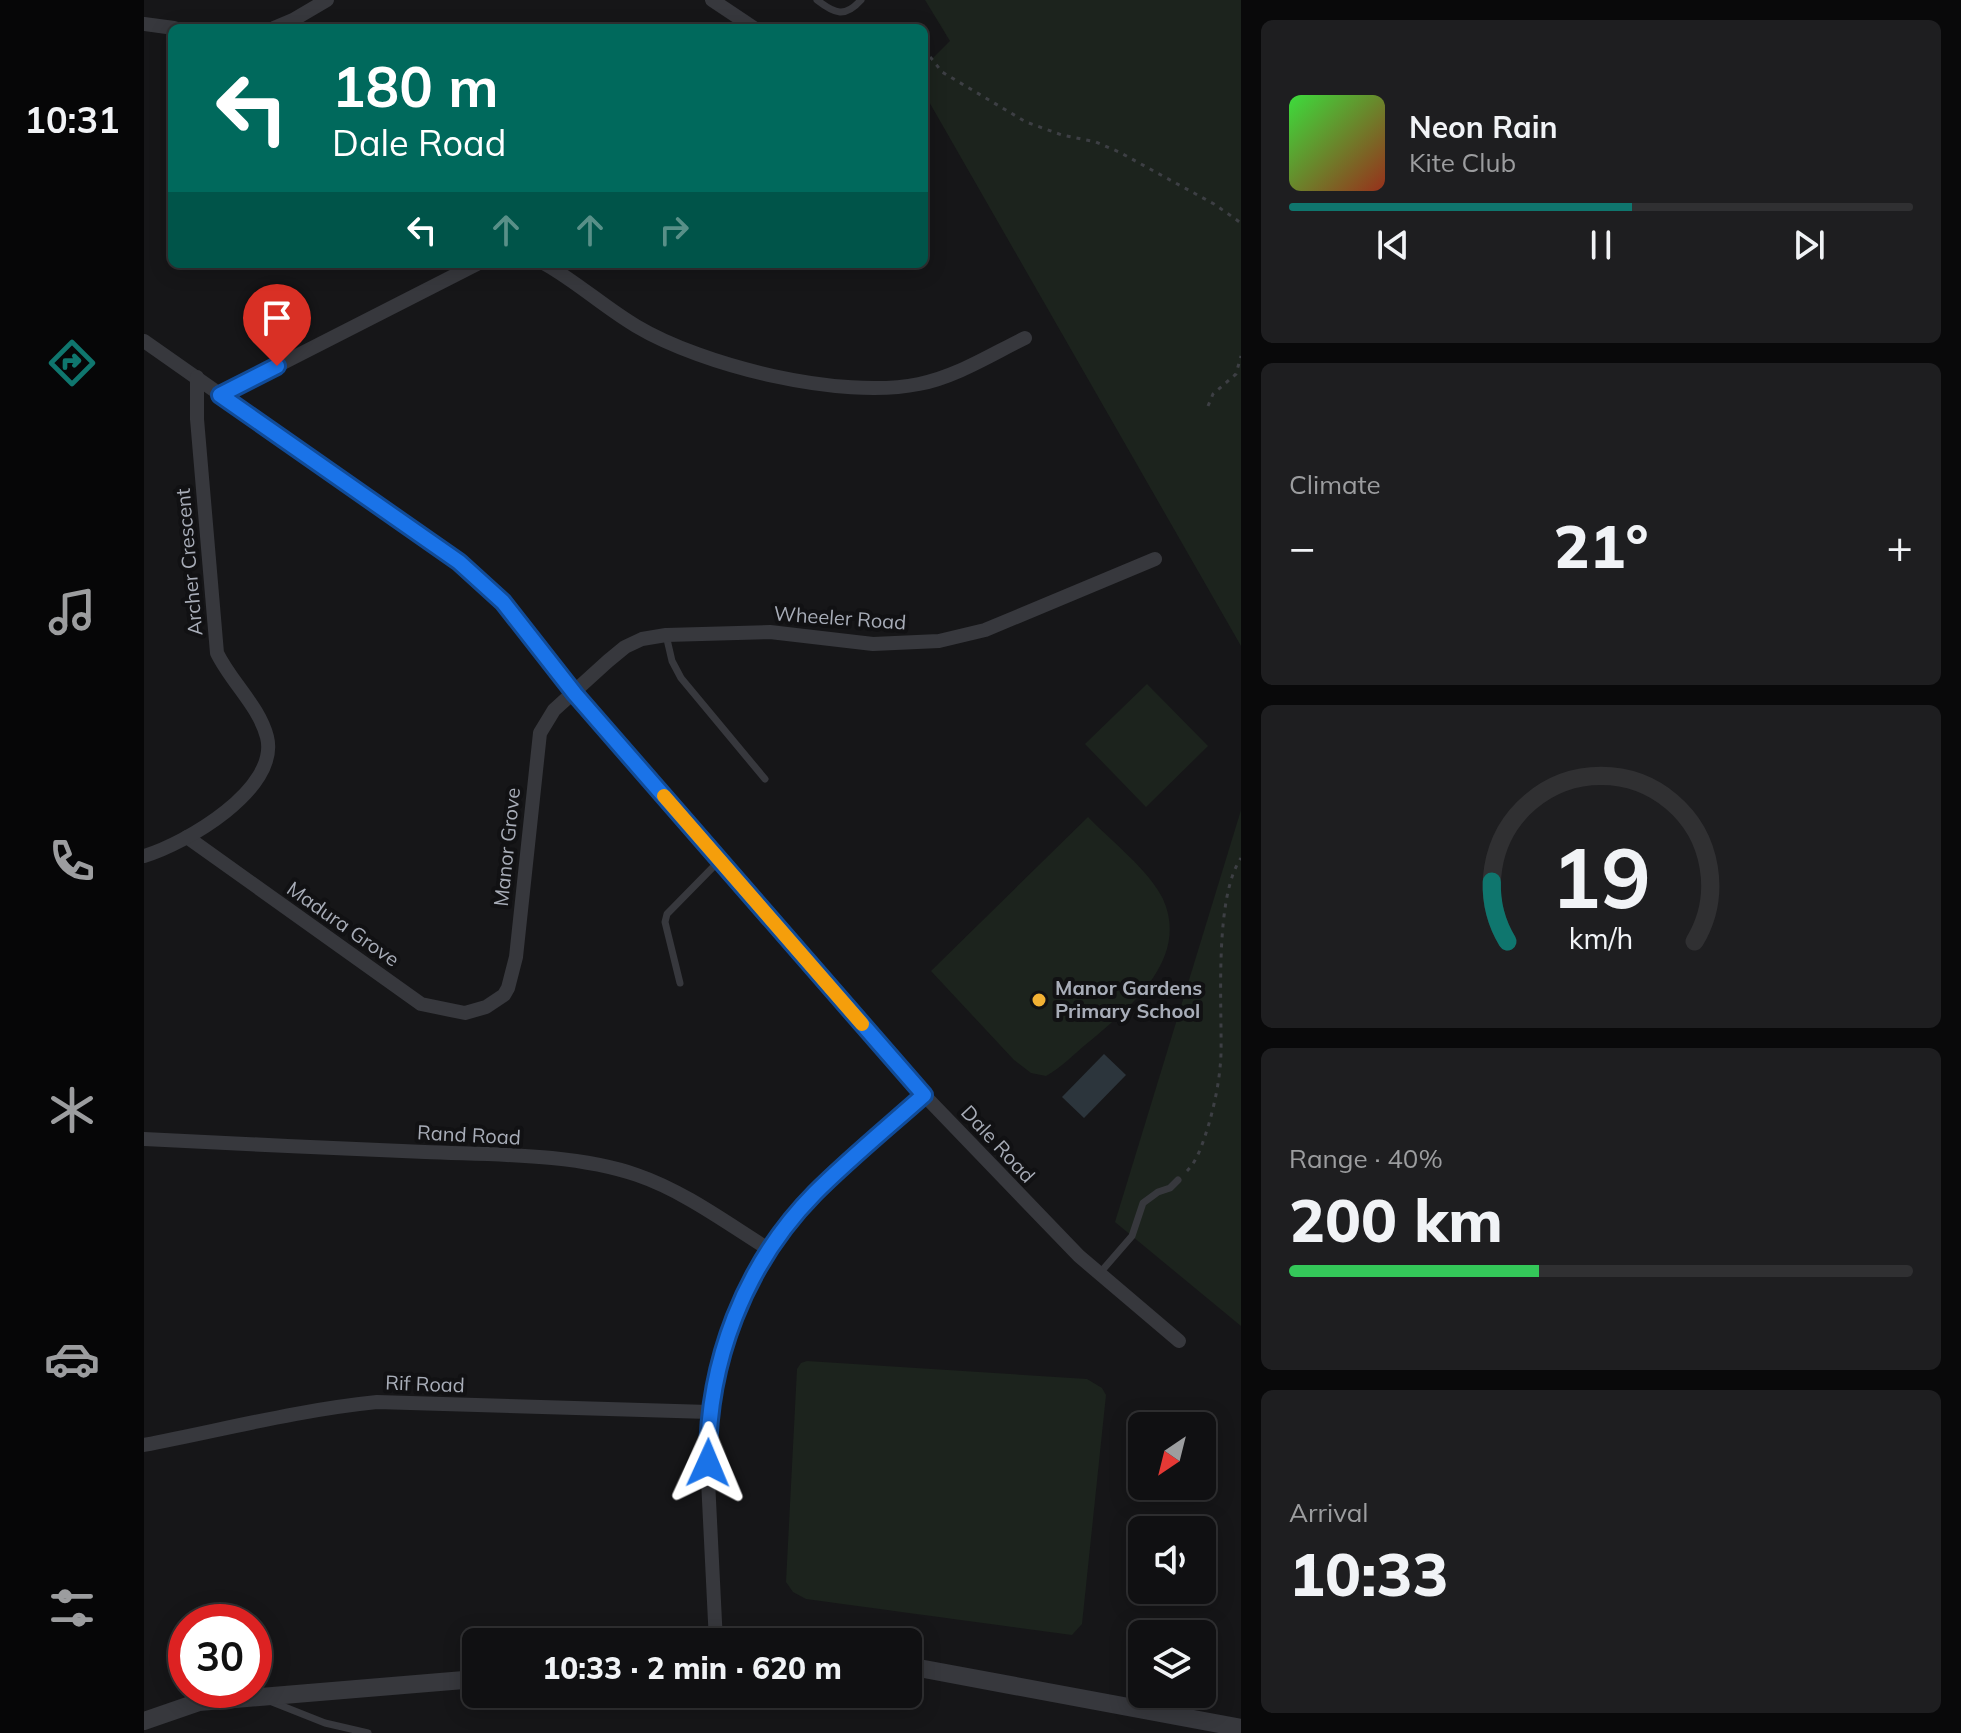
<!DOCTYPE html>
<meta charset="utf-8">
<style>
body{margin:0;font-family:Mulish,sans-serif;background:#1e1e20;color:#f1f3f6;height:100vh;display:flex;flex-direction:column;font-size:30px;white-space:nowrap}
*{box-sizing:border-box;margin:0}
p{font-size:26px;color:#9c9d9f}
.icon{flex:none;width:44px;height:44px;fill:none;stroke:currentColor;stroke-width:2;stroke-linecap:round;stroke-linejoin:round}
.map{position:relative;flex:1;overflow:hidden}
.details{display:flex;flex-direction:column;gap:20px;padding:20px;background:#09090a;width:720px}
.details>*{flex:none}
.banner{position:absolute;left:24px;top:24px;width:760px;height:244px;border-radius:12px;box-shadow:0 4px 20px #0003,0 0 0 2px #303032;background:#00695c;color:#fff;overflow:hidden}
.needle{width:52px;rotate:215deg}
.controls{position:absolute;left:984px;top:1412px;display:grid;gap:16px}
.controls a{display:grid;place-items:center;width:88px;height:88px;border-radius:12px;background:#101012;box-shadow:0 4px 20px #0003,0 0 0 2px #303032;font-size:40px}
.speed{position:absolute;left:24px;top:1604px;display:flex;gap:16px;font-size:40px;font-weight:700;text-align:center}
.speed>*{display:grid;place-content:center;width:104px;height:104px;border-radius:50%;background:#101012;box-shadow:0 4px 20px #0003,0 0 0 2px #303032;line-height:1}
.speed .limit{border:12px solid #d22;background:#fff;color:#111}
.pin{position:absolute;display:grid;place-items:center;width:68px;height:68px;color:#fff;margin:-82px -34px;border-radius:50% 50% 50% 0;rotate:-45deg;box-shadow:0 0 8px #0007}
.pin .icon{rotate:45deg}
.me{position:absolute;width:88px;margin:-44px;rotate:1deg;stroke-linejoin:round;filter:drop-shadow(0 0 6px #0008)}
.turn{display:flex;align-items:center;gap:28px;height:168px;padding:0 32px;font-size:36px}
.turn .icon{width:104px;height:104px;stroke-width:2.5}
.turn b{display:block;font-size:56px;line-height:68px}
.lanes{display:flex;align-items:center;height:76px;padding:0 32px;background:#0003;justify-content:center;gap:40px;direction:ltr}
.lanes .off{opacity:.35}
.big{font-size:60px;font-weight:800;line-height:1.1}
.details .card{flex:1;display:flex;flex-direction:column;justify-content:center;gap:12px;min-width:0;padding:0 28px;border-radius:12px;background:#1e1e20}
.details .dial{align-items:center;gap:0}
.dial svg{height:208px;overflow:visible;fill:none;stroke:#303032;stroke-width:7;stroke-linecap:round;text-anchor:middle}
.dial text{fill:#f1f3f6;stroke:none}
.song{display:flex;align-items:center;gap:24px}
.cover{width:96px;height:96px;border-radius:12px;background:linear-gradient(135deg,hsl(120 70% 55%),hsl(10 70% 35%))}
.played{height:8px;border-radius:4px;background:linear-gradient(90deg,#0f766e 55%,#303032 55%)}
.keys{display:flex;justify-content:space-around;direction:ltr}
.heat{display:flex;justify-content:space-between;align-items:center;font-size:44px;direction:ltr}
.charge{height:12px;border-radius:6px;background:linear-gradient(90deg,#34c759 40%,#303032 0)}
.trip{position:absolute;left:318px;top:1628px;width:460px;height:80px;border-radius:12px;background:#101012;box-shadow:0 4px 20px #0003,0 0 0 2px #303032;font-weight:800;line-height:80px;text-align:center}
main{display:flex;flex:1;min-height:0}
.tab-bar{display:flex;flex-direction:column;width:144px;justify-content:space-around;align-items:center;background:#060607;color:#9c9d9f}
.tab-bar .icon{width:56px;height:56px}
.tab-bar .current{color:#0f766e}
.tab-bar b{font-size:36px;color:#f1f3f6}
.map>svg:first-child{display:block}
.green{fill:#1c231d}
.water{fill:#2c353c}
.lines{fill:none;stroke-linecap:round;stroke-linejoin:round}
.path{stroke:#3d3f44;stroke-width:3;stroke-dasharray:4 6;stroke-linecap:butt}
.service{stroke:#37383d;stroke-width:7}
.minor{stroke:#37383d;stroke-width:14}
.tertiary{stroke:#37383d;stroke-width:18}
.route-casing{stroke:#114b97;stroke-width:20}
.route{stroke:#1a73e8;stroke-width:14}
.slow{stroke:#f59e0b;stroke-width:14}
.poi-dot{fill:#f2b134;stroke:#111113;stroke-width:3}
.labels{text-anchor:middle;stroke-width:8;stroke-linejoin:round;paint-order:stroke}
.street-label{font-size:20px;fill:#a8adb8;stroke:#111113}
.poi-label{font-size:20px;font-weight:bold;fill:#a8adb8;stroke:#111113;text-anchor:start}
</style>
<main>
<nav class="tab-bar">
<b>10:31</b>
<svg class="icon current" aria-label="directions" viewBox="0 0 24 24"><path d="M12 3l9 9-9 9-9-9zM9 14v-3h6M13 9l2 2-2 2"/></svg>
<svg class="icon" aria-label="music" viewBox="0 0 24 24"><path d="M9 18V5l10-2v13"/><circle cx="6" cy="18" r="3"/><circle cx="16" cy="16" r="3"/></svg>
<svg class="icon" aria-label="phone" viewBox="0 0 24 24"><path d="M5 4h4l2 5-3 2q2 4 5 5l2-3 5 2v4C11 20 4 13 5 4z"/></svg>
<svg class="icon" aria-label="climate" viewBox="0 0 24 24"><path d="M12 3v18M4 7l16 10M4 17L20 7"/></svg>
<svg class="icon" aria-label="car" viewBox="0 0 24 24"><path d="M5 17H2v-5l4-1 3-4h7l3 4 3 1v5h-3M9 17h6M6 11h13"/><circle cx="7" cy="17" r="2"/><circle cx="17" cy="17" r="2"/></svg>
<svg class="icon" aria-label="filters" viewBox="0 0 24 24"><path d="M4 7h16M4 17h16"/><circle cx="9" cy="7" r="2"/><circle cx="15" cy="17" r="2"/></svg>
</nav>
<div class="map">
<svg width="1097" height="1733" viewBox="0 0 1097 1733">
<rect width="100%" height="100%" fill="#161618"/>
<g class="green">
<path d="M 781,0 L 1097,0 L 1097,646 L 780,93 L 780,67 L 806,41 Z"/>
<path d="M 1003,684 L 1064,746 L 1002,807 L 941,744 Z"/>
<path d="M 1097,810 L 1097,1326 L 971,1222 Z"/>
<path d="M 944,817 C 967,841 1005,870 1019,899 C 1046,959 986,1007 946,1041 C 931,1053 918,1067 902,1076 L 887,1073 L 870,1060 L 787,971 Z"/>
<path d="M 663,1361 L 943,1379 L 958,1388 L 962,1395 L 938,1624 L 928,1635 L 662,1599 L 649,1592 L 642,1582 L 653,1369 L 657,1363 Z"/>
</g>
<path class="water" d="M 960,1054 L 982,1075 L 940,1118 L 918,1097 Z"/>
<g class="lines">
<g class="path">
<path d="M 780,49 L 798,72 L 882,122 L 918,135 L 952,142 L 975,152 L 1070,204 L 1097,223"/>
<path d="M 1064,406 L 1069,394 L 1092,374 L 1097,356"/>
<path d="M 1043,1171 C 1054,1160 1059,1142 1064,1127 C 1071,1103 1076,1079 1077,1054 C 1078,1005 1070,898 1097,858"/>
</g>
<g class="service">
<path d="M 673,0 C 691,14 701,18 717,0"/>
<path d="M 522,635 L 528,661 L 537,678 L 621,779"/>
<path d="M 536,983 L 521,922 L 523,914 L 575,861"/>
<path d="M 955,1274 L 988,1236 L 999,1203 L 1014,1192 L 1026,1188 L 1034,1180"/>
<path d="M 128,1702 L 181,1723 L 224,1733"/>
</g>
<g class="minor">
<path d="M 568,0 L 610,28"/>
<path d="M 0,24 L 30,28"/>
<path d="M 130,28 L 149,20 L 183,0"/>
<path d="M 401,264 C 433,282 460,307 492,326 C 559,366 697,400 775,384 C 812,377 848,354 881,338"/>
<path d="M 0,341 L 315,562 L 359,602 L 431,694 L 780,1095 L 935,1256 L 1035,1341"/>
<path d="M 76,395 L 333,264"/>
<path d="M 43,837 L 277,1004 L 321,1013 L 342,1007 L 360,995 L 364,988 L 372,957 L 396,733 L 410,710 L 464,661 L 481,647 L 498,639 L 522,635 L 626,632 L 729,644 L 795,641 L 841,630 L 1011,559"/>
<path d="M 0,856 C 41,844 136,789 123,737 C 115,706 87,682 73,653 L 53,419 L 53,377"/>
<path d="M 0,1139 C 94,1144 187,1148 281,1152 C 348,1155 429,1153 493,1175 C 540,1191 584,1224 626,1250"/>
<path d="M 0,1445 C 78,1430 154,1410 233,1402 L 565,1412"/>
<path d="M 572,1642 L 564,1480 L 565,1412 L 578,1351 L 596,1300 L 626,1250 L 671,1193 L 780,1095"/>
</g>
<g class="tertiary">
<path d="M 764,1666 L 1097,1728"/>
<path d="M 0,1721 L 55,1702 L 332,1679"/>
</g>
</g>
<g class="lines">
<g class="route-casing">
<path id="route" d="M 133,366 L 76,395 L 315,562 L 359,602 L 431,694 L 780,1095 C 744,1127 705,1159 671,1193 C 600,1265 563,1363 564,1463"/>
</g>
<use href="#route" class="route"/>
<path class="slow" d="M 520,796 L 718,1024"/>
</g>
<circle class="poi-dot" cx="895" cy="1000" r="8"/>
<g class="labels">
<g class="street-label">
<text transform="translate(45 562) rotate(-95)" y="7">Archer Crescent</text>
<text transform="translate(696 618) rotate(4)" y="7">Wheeler Road</text>
<text transform="translate(363 847) rotate(-84)" y="7">Manor Grove</text>
<text transform="translate(199 924) rotate(35)" y="7">Madura Grove</text>
<text transform="translate(325 1135) rotate(3)" y="7">Rand Road</text>
<text transform="translate(854 1144) rotate(47)" y="7">Dale Road</text>
<text transform="translate(281 1384) rotate(2)" y="7">Rif Road</text>
</g>
<g class="poi-label">
<text x="911" y="995">Manor Gardens<tspan x="911" dy="23">Primary School</tspan></text>
</g>
</g>
</svg>
<div class="controls">
<a><svg class="needle" viewBox="-14 -14 28 28"><path d="M0-13l5 13h-10z" fill="#e53935"/><path d="M0 13l5-13h-10z" fill="#9c9d9f"/></svg></a>
<a><svg class="icon" aria-label="sound" viewBox="0 0 24 24"><path d="M4 9h4l5-4v14l-5-4H4zM17 9q2 3 0 6"/></svg></a>
<a><svg class="icon" aria-label="layers" viewBox="0 0 24 24"><path d="M12 4l9 5-9 5-9-5zM3 14l9 5 9-5"/></svg></a>
</div>
<div class="speed"><div class="limit">30</div></div>
<div class="pin" style="left:133px;top:366px;background:#d93025"><svg class="icon" aria-label="arrive" viewBox="0 0 24 24"><path d="M6 21V4h12l-3 4 3 4H6"/></svg></div>
<svg class="me" style="left:564px;top:1463px" viewBox="-20 -20 40 40"><path d="M0-17L14 15 0 8-14 15z" fill="#1a73e8" stroke="#fff" stroke-width="4"/></svg>
<div class="trip">10:33 · 2 min · 620 m</div>
<div class="banner">
<div class="turn"><svg class="icon" aria-label="left" viewBox="0 0 24 24"><path d="M17 20v-9H6M10 6l-5 5 5 5"/></svg><div><b>180 m</b>Dale Road</div></div>
<div class="lanes"><svg class="icon" aria-label="left" viewBox="0 0 24 24"><path d="M17 20v-9H6M10 6l-5 5 5 5"/></svg><svg class="icon off" aria-label="ahead" viewBox="0 0 24 24"><path d="M12 20V5M6 11l6-6 6 6"/></svg><svg class="icon off" aria-label="ahead" viewBox="0 0 24 24"><path d="M12 20V5M6 11l6-6 6 6"/></svg><svg class="icon off" aria-label="right" viewBox="0 0 24 24"><path d="M7 20v-9h11M14 6l5 5-5 5"/></svg></div>
</div>
</div>
<section class="details">
<div class="card">
<div class="song"><i class="cover"></i><div><b>Neon Rain</b><p>Kite Club</p></div></div>
<div class="played"></div>
<div class="keys"><svg class="icon" aria-label="previous" viewBox="0 0 24 24"><path d="M18 5L8 12l10 7zM5 5v14"/></svg><svg class="icon" aria-label="pause" viewBox="0 0 24 24"><path d="M8 5v14M16 5v14"/></svg><svg class="icon" aria-label="next" viewBox="0 0 24 24"><path d="M6 5l10 7-10 7zM19 5v14"/></svg></div>
</div>
<div class="card"><p>Climate</p>
<div class="heat"><a>−</a><b class="big">21°</b><a>+</a></div>
</div>
<div class="card dial"><svg viewBox="0 0 100 80">
<path d="M14 69A42 42 0 1 1 86 69"/>
<path d="M14 69A42 42 0 0 1 8 46" stroke="#0f766e"/>
<text x="50" y="56" font-size="32" font-weight="700">19</text>
<text x="50" y="72" font-size="11">km/h</text>
</svg></div>
<div class="card"><p>Range · 40%</p><b class="big">200 km</b><div class="charge"></div></div>
<div class="card"><p>Arrival</p><b class="big">10:33</b></div>
</section>
</main>
